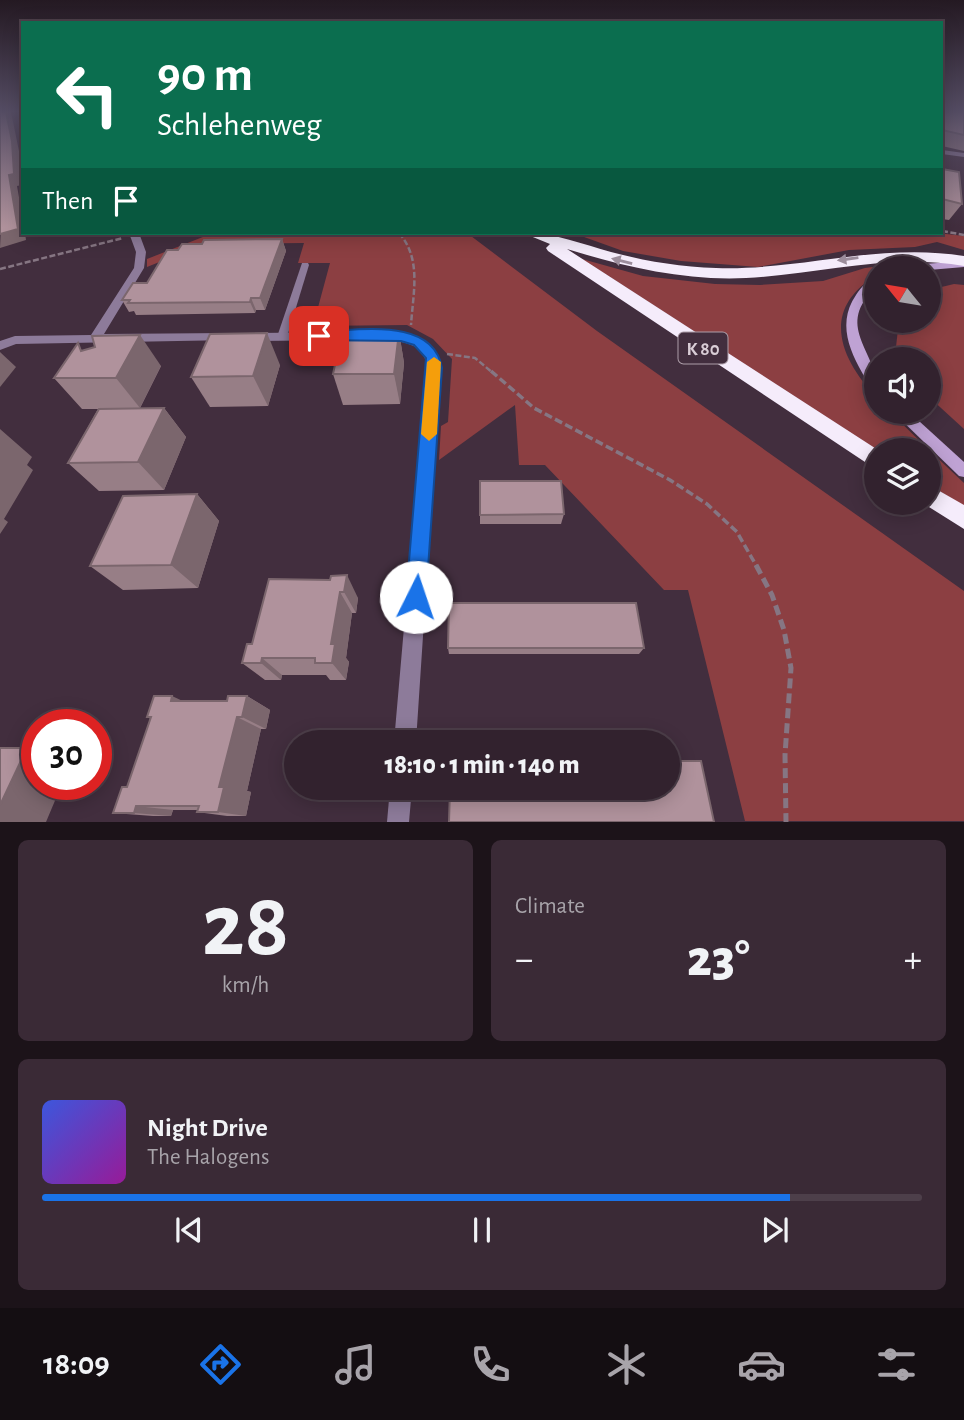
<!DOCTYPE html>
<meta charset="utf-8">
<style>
body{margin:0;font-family:"Alegreya Sans",sans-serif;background:#3a2a36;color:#f1f3f6;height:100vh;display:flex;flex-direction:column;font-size:26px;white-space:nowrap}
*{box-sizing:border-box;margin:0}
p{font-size:23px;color:#a8a4aa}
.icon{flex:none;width:38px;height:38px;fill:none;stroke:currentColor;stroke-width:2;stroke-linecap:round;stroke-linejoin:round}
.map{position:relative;height:822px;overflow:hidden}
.details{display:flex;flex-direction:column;gap:18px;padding:18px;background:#1c1319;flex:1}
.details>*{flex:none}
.top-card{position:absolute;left:21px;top:21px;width:922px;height:214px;border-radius:0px;box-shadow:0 4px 18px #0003,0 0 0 2px #4d3f4a;background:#0b6e4f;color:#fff;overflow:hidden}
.needle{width:46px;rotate:300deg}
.controls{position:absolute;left:864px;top:256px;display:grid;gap:14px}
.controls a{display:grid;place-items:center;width:77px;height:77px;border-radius:50%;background:#32222e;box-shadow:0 4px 18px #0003,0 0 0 2px #4d3f4a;font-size:35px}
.speed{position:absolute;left:21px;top:709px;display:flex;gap:14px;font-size:35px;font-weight:700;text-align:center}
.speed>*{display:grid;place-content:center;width:91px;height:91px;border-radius:50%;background:#32222e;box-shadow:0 4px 18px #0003,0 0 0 2px #4d3f4a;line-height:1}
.speed .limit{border:10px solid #d22;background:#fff;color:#111}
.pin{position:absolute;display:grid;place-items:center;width:60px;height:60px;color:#fff;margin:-30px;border-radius:14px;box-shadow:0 4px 10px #0006}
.me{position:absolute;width:77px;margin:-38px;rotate:4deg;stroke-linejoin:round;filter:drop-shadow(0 0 5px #0008)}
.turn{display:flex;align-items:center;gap:24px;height:147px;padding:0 21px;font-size:32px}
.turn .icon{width:91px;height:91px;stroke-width:2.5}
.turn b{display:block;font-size:49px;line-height:60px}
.then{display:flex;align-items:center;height:66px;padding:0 21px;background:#0003;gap:14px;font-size:26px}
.big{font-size:52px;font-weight:800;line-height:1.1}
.details .widget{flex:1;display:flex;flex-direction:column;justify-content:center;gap:10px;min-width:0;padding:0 24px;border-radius:10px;background:#3a2a36}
.details .dial{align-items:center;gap:0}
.dial b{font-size:91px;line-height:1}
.song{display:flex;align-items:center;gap:21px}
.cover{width:84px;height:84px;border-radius:10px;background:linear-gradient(135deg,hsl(230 70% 55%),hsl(300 70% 35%))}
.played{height:7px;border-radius:4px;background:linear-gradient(90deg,#1a73e8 85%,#4d3f4a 85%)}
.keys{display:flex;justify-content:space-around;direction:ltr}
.heat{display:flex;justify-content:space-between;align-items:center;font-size:38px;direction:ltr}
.details .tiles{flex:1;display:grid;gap:18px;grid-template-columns:1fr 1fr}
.widget:last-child{grid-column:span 2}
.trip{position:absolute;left:284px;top:730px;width:396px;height:70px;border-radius:35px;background:#32222e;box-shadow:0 4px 18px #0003,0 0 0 2px #4d3f4a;font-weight:800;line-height:70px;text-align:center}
.tabs{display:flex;height:112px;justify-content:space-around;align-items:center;background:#140e12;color:#a8a4aa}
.tabs .icon{width:49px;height:49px}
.tabs .on{color:#1a73e8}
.tabs b{font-size:32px;color:#f1f3f6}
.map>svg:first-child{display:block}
.green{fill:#8c3f42}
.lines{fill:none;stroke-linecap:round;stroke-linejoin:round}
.path-far2{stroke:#867683;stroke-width:2.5;stroke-dasharray:6 2.5;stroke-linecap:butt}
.path-far1{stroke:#867683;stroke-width:3.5;stroke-dasharray:8 3.5;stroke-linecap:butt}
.path{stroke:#867683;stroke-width:5;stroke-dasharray:10 5;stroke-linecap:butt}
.lane{fill:#8d7b9a;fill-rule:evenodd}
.street{fill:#8d7b9a;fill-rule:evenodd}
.secondary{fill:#bfa2d4;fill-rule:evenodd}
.highway{fill:#f5ecfb;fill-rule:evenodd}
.wall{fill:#977e86}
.shaded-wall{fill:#7b666d}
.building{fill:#b0929c;stroke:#7b666d;stroke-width:2}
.oneway{fill:#9c8d9c}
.route{fill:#1a73e8;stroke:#114b97;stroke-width:2}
.slow{fill:#f59e0b}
.labels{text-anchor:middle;stroke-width:7;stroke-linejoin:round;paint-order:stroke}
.shield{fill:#422e3e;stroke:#ac9da8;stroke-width:2}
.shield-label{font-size:19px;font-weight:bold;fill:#d9cdd6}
</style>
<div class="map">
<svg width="964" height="822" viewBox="0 0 964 822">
<rect width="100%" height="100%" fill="#422e3e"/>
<g class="green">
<path d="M 213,233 L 467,233 L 597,331 L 964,591 L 964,821 L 745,821 L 688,590 L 664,590 L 545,465 L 519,465 L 515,405 L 439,460 L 441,426 L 448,422 L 452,359 L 433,339 L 407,325 L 313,326 L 330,263 L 298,263 L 304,243 L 204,244 L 147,267 L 147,259 Z"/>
<path d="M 573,233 L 937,233 L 964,236 L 964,250 L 937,242 L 915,247 L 849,250 L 758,267 L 681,261 L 623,251 Z"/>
<path d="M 582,259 L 643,276 L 715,284 L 760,285 L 823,281 L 865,268 L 913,262 L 897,268 L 877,268 L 877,275 C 820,309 839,358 877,398 L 877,411 L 889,411 L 929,450 L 877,450 Z"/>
<path d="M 954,284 L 964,285 L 964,429 L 929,397 L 929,359 L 904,359 L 896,347 L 899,320 L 929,320 L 929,290 Z"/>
<path d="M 929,450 L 964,483 L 964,507 L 929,484 Z"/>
</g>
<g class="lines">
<g class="path-far2">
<path d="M 942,231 L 964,235"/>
<path d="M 399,233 C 422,259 413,293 411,325"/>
<path d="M 0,269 L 123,238"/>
<path d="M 447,354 L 475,358 L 493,373"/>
</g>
<path class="path-far1" d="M 491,371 L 534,408 L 670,480 L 707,504 L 737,532 L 757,567"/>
<path class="path" d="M 756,565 L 772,595 L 784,630 L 791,668 L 785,755 L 786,822"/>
<g class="lane">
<path d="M 942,150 L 964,153 L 964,157 L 942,154 Z"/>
<path d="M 302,263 L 308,263 L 309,265 L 287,337 L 282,340 L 277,337 Z"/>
</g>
<g class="street">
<path d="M 129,233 L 139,233 L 146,252 L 144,268 L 104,334 L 228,333 L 232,334 L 234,337 L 232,340 L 16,344 L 0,350 L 0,341 L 15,336 L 91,335 L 134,268 L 136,252 Z"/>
<path d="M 381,331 C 408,331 431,336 441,364 L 416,742 L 394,742 L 427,364 C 420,339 398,343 377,338 L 375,335 Z"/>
<path d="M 361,332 L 367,336 L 361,340 L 251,341 L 245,337 L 251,333 Z"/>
<path d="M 390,788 L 412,788 L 409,822 L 387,822 Z"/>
</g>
<g class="secondary">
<path d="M 964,261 L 964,267 L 929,270 L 929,268 L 906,268 L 911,265 Z"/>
<path d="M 877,277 L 877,286 C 833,327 877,349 877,390 L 872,389 C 854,360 834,327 856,295 C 861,287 868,280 877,277 Z"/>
<path d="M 892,411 L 908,411 L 964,462 L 964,477 L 959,476 Z"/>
</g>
<g class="highway">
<path d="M 523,233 C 553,232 582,244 611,252 C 645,261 680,267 716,268 C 800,271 879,242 964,256 L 964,266 C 889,253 820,274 746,278 C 685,281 625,267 567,249 L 878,450 L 877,470 L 548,251 L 546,248 L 550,244 Z"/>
<path d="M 929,485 L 964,505 L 964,529 L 921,502 L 929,502 Z"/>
</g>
</g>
<g class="wall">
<path d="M 942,112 L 964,112 L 964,151 L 942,146 Z"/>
<path d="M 942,169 L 962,204 L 949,220 L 942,219 Z"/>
<path d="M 282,239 L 286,251 L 265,310 L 256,310 L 255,313 L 136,315 L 134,311 L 129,312 L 122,300 L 147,283 L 178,250 L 202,244 Z"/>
<path d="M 399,332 L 404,363 L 400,404 L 343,405 L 333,374 Z"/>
<path d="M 84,350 L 161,366 L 140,408 L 164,408 L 186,437 L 164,490 L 99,491 L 68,463 L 98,409 L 82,409 L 54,378 Z"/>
<path d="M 280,365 L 268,406 L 210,407 L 191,377 Z"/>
<path d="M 480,481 L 564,514 L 561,524 L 480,524 Z"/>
<path d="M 197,494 L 219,521 L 198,588 L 123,590 L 90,566 Z"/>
<path d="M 330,580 L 358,598 L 356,613 L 352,613 L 346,658 L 349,662 L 346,680 L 330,680 L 326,675 L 282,675 L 281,680 L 265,680 L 242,663 L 252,644 Z"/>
<path d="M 448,648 L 644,648 L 639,654 L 449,654 Z"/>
<path d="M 247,696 L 270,710 L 266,729 L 261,729 L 247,791 L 251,792 L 246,816 L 227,816 L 197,812 L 197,810 L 173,810 L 171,816 L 153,816 L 113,813 L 127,787 L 151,719 L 147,717 L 184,701 L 227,701 Z"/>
</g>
<g class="shaded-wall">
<path d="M 6,112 L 11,112 L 19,151 L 22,185 L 17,186 L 23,220 L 23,233 L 25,233 L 26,240 L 0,248 Z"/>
<path d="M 282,239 L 286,251 L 265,310 L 260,298 Z"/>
<path d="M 251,298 L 256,310 L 255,313 L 250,302 Z"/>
<path d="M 399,332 L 404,363 L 400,404 L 394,374 Z"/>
<path d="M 267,333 L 280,365 L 268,406 L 253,376 Z"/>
<path d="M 140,335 L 161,366 L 140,408 L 116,378 Z"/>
<path d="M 0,352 L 16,367 L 0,387 Z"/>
<path d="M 164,408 L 186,437 L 164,490 L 138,462 Z"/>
<path d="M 0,429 L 32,457 L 27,465 L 33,470 L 4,519 L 8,522 L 0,534 Z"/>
<path d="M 197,494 L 219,521 L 198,588 L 171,565 Z"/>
<path d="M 347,575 L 358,598 L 356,613 L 344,592 Z"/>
<path d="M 340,592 L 352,613 L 346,658 L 349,662 L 346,680 L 332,663 L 331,644 Z"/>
<path d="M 262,658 L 282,675 L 281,680 L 261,663 Z"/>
<path d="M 172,696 L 202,710 L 171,701 Z"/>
<path d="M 247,696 L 270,710 L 266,729 L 242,717 Z"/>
<path d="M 237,717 L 261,729 L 247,791 L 251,792 L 246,816 L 218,812 L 219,787 Z"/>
<path d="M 27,748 L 37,750 L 37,784 L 62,784 L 46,822 L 0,822 L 0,805 Z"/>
<path d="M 136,806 L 173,810 L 171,816 L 134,813 Z"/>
</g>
<g class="building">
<path d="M 0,112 L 6,112 L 12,141 L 14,174 L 9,175 L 18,229 L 0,234 Z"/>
<path d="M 943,112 L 964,112 L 964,135 L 942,130 L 942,114 L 943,115 Z"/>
<path d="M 942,169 L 959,172 L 962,204 L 942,199 Z"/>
<path d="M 282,239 L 260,298 L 251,298 L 250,302 L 128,303 L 130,300 L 122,300 L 133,283 L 147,283 L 167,250 L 178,250 L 182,244 L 202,244 L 204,240 Z"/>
<path d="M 342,332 L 399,332 L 394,374 L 333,374 Z"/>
<path d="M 267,333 L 253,376 L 191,377 L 210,334 Z"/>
<path d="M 140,335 L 116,378 L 54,378 L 78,343 L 81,351 L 95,347 L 92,336 Z"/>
<path d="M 164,408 L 138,462 L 68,463 L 99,409 Z"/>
<path d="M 480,481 L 561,481 L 564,514 L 480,515 Z"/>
<path d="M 197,494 L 171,565 L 90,566 L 123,496 Z"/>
<path d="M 347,575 L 344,592 L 340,592 L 331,644 L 335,644 L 332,663 L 315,663 L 315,658 L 262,658 L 261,663 L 242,663 L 247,644 L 252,644 L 269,579 L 330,580 L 331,576 Z"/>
<path d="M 449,603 L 636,603 L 644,648 L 448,648 Z"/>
<path d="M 154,696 L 172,696 L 171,701 L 227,701 L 228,696 L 247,696 L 242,717 L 237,717 L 219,787 L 224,787 L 218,812 L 197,812 L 199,806 L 136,806 L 134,813 L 113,813 L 122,787 L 127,787 L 151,717 L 147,717 Z"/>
<path d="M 0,748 L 27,748 L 0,805 Z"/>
<path d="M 667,761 L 701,761 L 714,822 L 449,822 L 450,788 L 667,788 Z"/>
</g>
<defs><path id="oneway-solid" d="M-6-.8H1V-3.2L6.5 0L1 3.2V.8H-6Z" transform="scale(1.75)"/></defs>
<g class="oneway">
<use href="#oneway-solid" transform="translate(848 259) rotate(172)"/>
<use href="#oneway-solid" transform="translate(622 261) rotate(-166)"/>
</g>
<linearGradient id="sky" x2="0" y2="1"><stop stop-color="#241922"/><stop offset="0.49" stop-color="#544c63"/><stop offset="1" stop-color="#544c63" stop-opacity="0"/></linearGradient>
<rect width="964" height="227" fill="url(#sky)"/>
<path class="route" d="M 319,331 C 357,331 433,316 442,368 L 426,597 L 423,605 L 416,608 L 409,605 L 406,597 L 426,358 L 414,345 L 401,341 L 314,340 L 312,336 Z"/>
<path class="slow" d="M 434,357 L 441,362 L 437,434 L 429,441 L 421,434 L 427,362 Z"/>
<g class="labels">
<rect class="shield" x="678.5" y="332.5" width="49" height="31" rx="5"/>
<g class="shield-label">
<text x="703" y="355">K 80</text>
</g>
</g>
</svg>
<div class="controls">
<a><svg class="needle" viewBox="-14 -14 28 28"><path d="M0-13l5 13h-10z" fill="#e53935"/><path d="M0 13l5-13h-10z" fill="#a8a4aa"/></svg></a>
<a><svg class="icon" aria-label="sound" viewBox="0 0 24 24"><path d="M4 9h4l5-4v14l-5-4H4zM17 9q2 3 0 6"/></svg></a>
<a><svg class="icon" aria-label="layers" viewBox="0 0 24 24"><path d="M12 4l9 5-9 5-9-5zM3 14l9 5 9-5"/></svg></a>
</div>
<div class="speed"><div class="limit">30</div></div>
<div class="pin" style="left:319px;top:336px;background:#d93025"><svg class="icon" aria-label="arrive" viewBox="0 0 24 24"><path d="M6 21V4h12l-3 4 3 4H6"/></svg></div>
<svg class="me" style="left:416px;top:597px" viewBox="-20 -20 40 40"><circle r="19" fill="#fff"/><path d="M0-13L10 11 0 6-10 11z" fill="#1a73e8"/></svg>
<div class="trip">18:10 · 1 min · 140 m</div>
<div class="top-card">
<div class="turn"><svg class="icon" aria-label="left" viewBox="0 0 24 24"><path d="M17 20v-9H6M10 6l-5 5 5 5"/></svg><div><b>90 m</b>Schlehenweg</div></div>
<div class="then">Then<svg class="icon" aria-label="arrive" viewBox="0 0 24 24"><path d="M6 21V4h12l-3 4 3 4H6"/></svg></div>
</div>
</div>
<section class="details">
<div class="tiles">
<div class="widget dial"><b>28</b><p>km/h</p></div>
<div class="widget"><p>Climate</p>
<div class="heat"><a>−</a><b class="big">23°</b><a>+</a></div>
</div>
<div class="widget">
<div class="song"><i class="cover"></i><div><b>Night Drive</b><p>The Halogens</p></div></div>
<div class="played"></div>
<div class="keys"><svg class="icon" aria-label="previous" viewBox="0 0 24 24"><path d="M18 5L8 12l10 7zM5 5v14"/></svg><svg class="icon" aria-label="pause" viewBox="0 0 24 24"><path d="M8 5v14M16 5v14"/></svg><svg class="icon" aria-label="next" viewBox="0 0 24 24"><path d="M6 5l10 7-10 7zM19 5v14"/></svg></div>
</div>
</div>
</section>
<nav class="tabs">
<b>18:09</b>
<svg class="icon on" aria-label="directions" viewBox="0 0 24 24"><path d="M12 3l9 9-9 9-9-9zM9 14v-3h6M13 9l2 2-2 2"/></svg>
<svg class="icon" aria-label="music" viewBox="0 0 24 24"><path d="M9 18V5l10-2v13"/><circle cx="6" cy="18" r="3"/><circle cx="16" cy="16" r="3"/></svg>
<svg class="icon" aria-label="phone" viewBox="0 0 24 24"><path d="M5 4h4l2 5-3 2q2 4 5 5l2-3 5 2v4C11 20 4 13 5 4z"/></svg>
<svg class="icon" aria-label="climate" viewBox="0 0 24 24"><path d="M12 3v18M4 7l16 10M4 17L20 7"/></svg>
<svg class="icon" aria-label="car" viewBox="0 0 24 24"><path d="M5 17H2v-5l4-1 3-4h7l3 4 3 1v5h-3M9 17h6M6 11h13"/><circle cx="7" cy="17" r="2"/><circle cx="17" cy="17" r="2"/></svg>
<svg class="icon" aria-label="filters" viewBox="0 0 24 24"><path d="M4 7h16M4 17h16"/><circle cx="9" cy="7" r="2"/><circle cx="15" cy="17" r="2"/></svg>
</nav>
